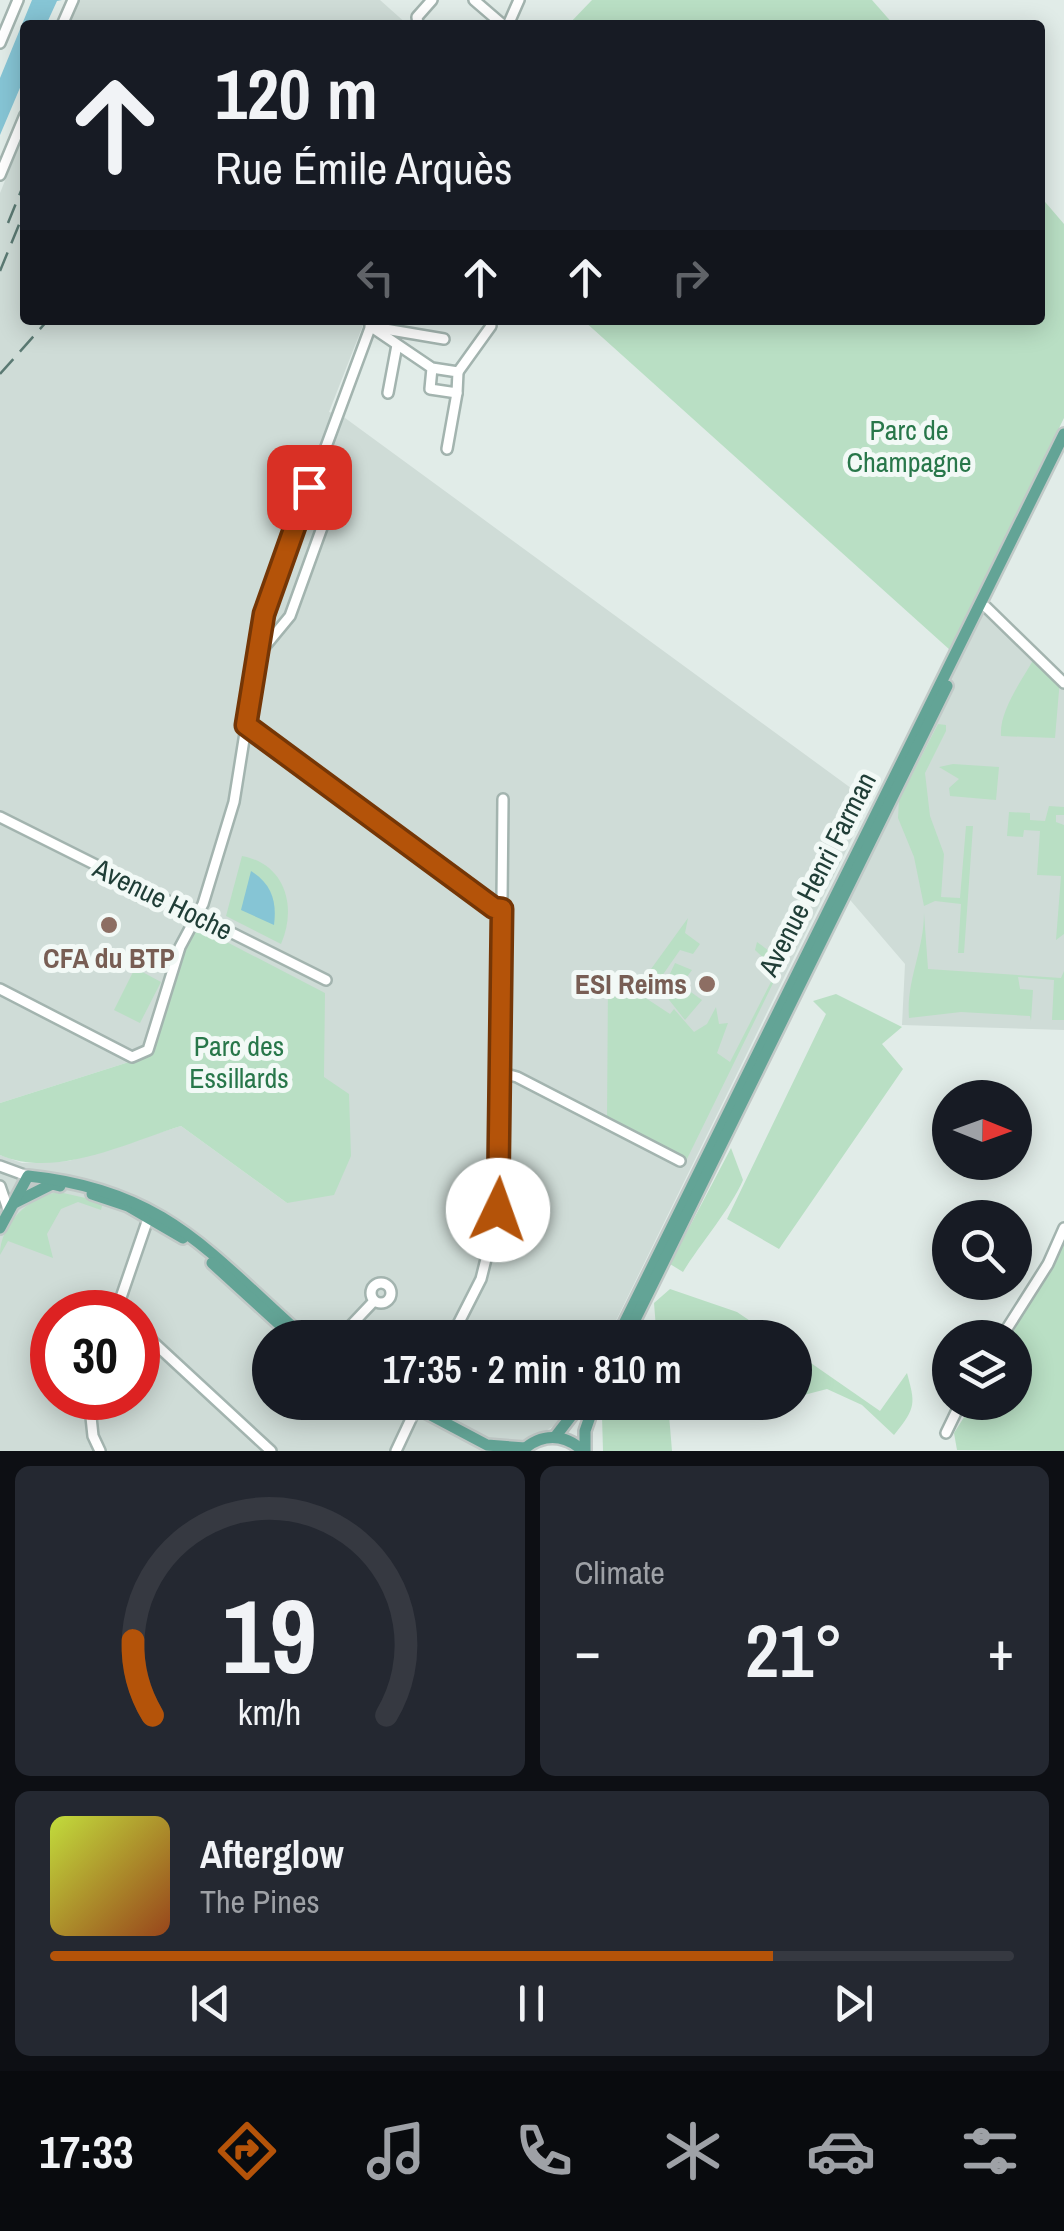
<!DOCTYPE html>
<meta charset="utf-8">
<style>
body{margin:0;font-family:"Archivo Narrow",sans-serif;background:#242831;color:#f1f3f6;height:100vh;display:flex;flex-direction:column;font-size:38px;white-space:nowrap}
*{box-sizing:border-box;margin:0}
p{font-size:32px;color:#9ea1a6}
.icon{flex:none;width:55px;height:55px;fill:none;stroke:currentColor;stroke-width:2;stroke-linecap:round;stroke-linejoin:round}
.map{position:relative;height:1451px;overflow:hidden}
.sheet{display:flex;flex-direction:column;gap:15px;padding:15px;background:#0d0f14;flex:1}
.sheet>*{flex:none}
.banner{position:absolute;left:20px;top:20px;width:1025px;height:305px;border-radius:10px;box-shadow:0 5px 25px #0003;background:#171b24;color:#f1f3f6;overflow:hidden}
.needle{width:65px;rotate:91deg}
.controls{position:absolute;left:932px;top:1080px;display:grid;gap:20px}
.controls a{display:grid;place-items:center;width:100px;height:100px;border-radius:50%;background:#171b24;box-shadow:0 5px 25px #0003;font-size:50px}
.speed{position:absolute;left:30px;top:1290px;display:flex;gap:20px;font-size:50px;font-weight:700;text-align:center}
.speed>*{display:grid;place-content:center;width:130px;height:130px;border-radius:50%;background:#171b24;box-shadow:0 5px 25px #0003;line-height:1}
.speed .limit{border:15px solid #d22;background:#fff;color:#111}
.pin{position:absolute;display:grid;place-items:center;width:85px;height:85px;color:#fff;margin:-42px;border-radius:20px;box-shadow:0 5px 15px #0006}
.me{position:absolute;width:110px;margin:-55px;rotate:3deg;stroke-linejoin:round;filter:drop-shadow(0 0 8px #0008)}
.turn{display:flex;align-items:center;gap:35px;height:210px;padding:0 30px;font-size:45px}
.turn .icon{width:130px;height:130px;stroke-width:2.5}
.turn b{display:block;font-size:70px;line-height:85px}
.lanes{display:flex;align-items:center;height:95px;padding:0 30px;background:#0003;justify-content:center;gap:50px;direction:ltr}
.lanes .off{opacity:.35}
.big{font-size:75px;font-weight:600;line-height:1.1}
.sheet .card{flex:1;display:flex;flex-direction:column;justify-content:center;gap:15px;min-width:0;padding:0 35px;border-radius:15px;background:#242831}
.sheet .dial{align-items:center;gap:0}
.dial svg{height:260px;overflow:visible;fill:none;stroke:#363941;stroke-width:7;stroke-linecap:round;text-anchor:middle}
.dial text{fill:#f1f3f6;stroke:none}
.song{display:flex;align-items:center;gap:30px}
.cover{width:120px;height:120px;border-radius:15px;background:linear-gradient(135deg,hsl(70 70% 55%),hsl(20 70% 35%))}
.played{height:10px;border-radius:5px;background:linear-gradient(90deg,#b45309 75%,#363941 75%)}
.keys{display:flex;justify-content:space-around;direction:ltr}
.heat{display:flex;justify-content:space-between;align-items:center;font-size:55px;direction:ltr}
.sheet .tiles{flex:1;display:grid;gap:15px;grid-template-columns:1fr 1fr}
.card:last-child{grid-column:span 2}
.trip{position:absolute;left:252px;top:1320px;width:560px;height:100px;border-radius:50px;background:#171b24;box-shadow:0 5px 25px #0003;font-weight:600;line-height:100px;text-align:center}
.tabs{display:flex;height:160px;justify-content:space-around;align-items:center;background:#090b0e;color:#9ea1a6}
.tabs .icon{width:70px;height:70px}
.tabs .selected{color:#b45309}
.tabs b{font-size:45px;color:#f1f3f6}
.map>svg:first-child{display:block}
.built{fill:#cfdcd7;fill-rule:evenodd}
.green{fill:#b9dfc4}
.water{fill:#86c5d5}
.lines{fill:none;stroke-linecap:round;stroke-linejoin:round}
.minor-casing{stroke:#a3b4af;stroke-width:14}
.major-casing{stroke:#c1c9c7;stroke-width:16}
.minor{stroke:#fff;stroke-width:9}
.major{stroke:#63a496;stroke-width:11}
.rail{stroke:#5b7a73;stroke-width:2.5;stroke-dasharray:20 10;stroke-linecap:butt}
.route-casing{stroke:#753606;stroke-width:25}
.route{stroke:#b45309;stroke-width:18}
.education-dot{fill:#8d6e63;stroke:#f2f9f6;stroke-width:4}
.labels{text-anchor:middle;stroke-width:10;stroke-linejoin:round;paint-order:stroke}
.park-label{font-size:28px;fill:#28774a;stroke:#f2f9f6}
.street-label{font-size:28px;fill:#203e37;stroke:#f2f9f6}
.education-label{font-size:28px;font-weight:bold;fill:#785e54;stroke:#f2f9f6}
</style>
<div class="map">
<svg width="1064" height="1451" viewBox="0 0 1064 1451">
<rect width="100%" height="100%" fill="#e1ece8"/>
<g class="built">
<path d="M 79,0 L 380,0 L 408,25 L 69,25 Z"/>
<path d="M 25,132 L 25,320 L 365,320 L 329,412 L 341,415 L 870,802 L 608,1337 L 270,1338 L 270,1402 L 574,1403 L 564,1420 L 511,1451 L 0,1451 L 0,1155 L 22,1163 L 69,1161 L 181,1126 L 287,1203 L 323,1077 L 324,993 L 184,949 L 151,1055 L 0,1103 L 0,193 ZM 52,1312 L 138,1312 L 138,1398 L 52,1398 Z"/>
<path d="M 986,607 L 1064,683 L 1064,1030 L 902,1025 L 905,964 L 845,894 Z"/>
</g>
<g class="green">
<path d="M 592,0 L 872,0 L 894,25 L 568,25 Z"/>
<path d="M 1040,196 L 1064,224 L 1064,418 L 950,650 L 583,320 L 1040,320 Z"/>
<path d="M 1036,655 L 1050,669 L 1049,677 L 1060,679 L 1055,738 L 1001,736 C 999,710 1023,679 1036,655 Z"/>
<path d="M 938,724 L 946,725 L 946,731 L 925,773 L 930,816 L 944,854 L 941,897 L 960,898 L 966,826 L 973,826 L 964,953 L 958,953 L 961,904 L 935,901 L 924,906 L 914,857 L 898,818 L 899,800 Z"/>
<path d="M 953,764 L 999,767 L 996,800 L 950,796 L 949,788 L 959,779 L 939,767 Z"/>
<path d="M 1049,806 L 1064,807 L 1064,815 L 1056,815 L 1056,822 L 1064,825 L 1064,934 L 1056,940 L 1061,876 L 1037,875 L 1040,831 L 1024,830 L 1023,837 L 1007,836 L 1009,812 L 1030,813 L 1030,820 L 1045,821 Z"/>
<path d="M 242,856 C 286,864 297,908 281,944 L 226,916 Z"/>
<path d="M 924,913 L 928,969 L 1061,978 L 1064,971 L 1064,1020 L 1052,1020 L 1054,980 L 1018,977 L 1020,989 L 1033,990 L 1031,1021 L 1030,1016 L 961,1012 L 909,1018 C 906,980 924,951 924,913 Z"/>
<path d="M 688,918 L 685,933 L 700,944 L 693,954 L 680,950 L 655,986 L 638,987 Z"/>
<path d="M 196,926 L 325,993 L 324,1077 L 349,1094 L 351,1156 L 334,1195 L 287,1203 L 181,1126 C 126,1143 56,1179 0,1155 L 0,1103 L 151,1055 L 184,949 Z"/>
<path d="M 757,942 L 779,958 L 780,969 L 686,1161 L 607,1120 L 608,981 L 630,997 L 635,991 L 670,1014 L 674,1009 L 694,1032 L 707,1024 L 716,1007 L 719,1024 L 728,1023 L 717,1053 L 730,1062 L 773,978 L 770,964 L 755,950 Z"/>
<path d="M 675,963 L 692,970 L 681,985 L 702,1000 L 685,1020 L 662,991 Z"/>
<path d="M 135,968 L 161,982 L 140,1023 L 114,1010 Z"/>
<path d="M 836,994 L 902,1027 L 882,1044 L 903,1069 L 779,1249 L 727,1219 L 826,1014 L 813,1001 Z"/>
<path d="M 731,1148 L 743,1180 C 732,1207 700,1244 683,1272 L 670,1264 Z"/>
<path d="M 59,1192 L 103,1202 L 101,1210 L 78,1202 L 61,1209 L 47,1234 L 53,1258 L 8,1241 L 0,1255 C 0,1223 30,1196 59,1192 Z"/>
<path d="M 1064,1228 L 1064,1451 L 957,1450 L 954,1433 L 973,1403 L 1015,1402 L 1015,1338 L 1011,1337 Z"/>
<path d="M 670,1289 L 737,1312 L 774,1337 L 649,1337 L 656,1328 L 654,1303 Z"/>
<path d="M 795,1352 L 880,1411 L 907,1373 C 915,1403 917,1407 894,1435 L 862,1405 L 827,1389 L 800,1396 L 795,1391 Z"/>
<path d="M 608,1403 L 668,1403 L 672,1451 L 603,1451 L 602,1416 Z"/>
</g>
<g class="water">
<path d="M 32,0 L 62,0 L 57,1 L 46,25 L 25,25 L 25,76 L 0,135 L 0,78 Z"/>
<path d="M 251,871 C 272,884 277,902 274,925 L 241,910 Z"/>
</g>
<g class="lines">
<g class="minor-casing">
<g id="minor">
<path d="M 474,0 L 503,25"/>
<path d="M 62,25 L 73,0"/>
<path d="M 418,25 L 417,17 L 432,0"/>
<path d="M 508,25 L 519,0"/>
<path d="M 0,43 L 18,0"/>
<path d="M 0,175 L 25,115"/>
<path d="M 370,326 L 432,368 L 430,389 L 457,393 L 458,372 L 432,368"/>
<path d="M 373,327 L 444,339"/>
<path d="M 458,372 L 491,326"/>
<path d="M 388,393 L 397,345"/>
<path d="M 447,449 L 457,393"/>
<path d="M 986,607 L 1064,683"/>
<path d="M 257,656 L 290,616 L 324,522 L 304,501"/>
<path d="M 246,725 L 495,908 L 502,909"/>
<path d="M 0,817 L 326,980"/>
<path d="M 0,989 L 132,1057 L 148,1050 L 180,947 L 203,904 L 234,802 L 264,614 L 373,320"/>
<path d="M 502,1073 L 517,1077 L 680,1161"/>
<path d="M 0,1166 L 30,1177"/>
<path d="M 0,1186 L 9,1212"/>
<circle cx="381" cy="1293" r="10"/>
<path d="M 116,1312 L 149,1216"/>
<path d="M 138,1328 L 271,1451"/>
<path d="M 339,1338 L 374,1301"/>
<path d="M 451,1338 L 481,1279 L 499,1207 L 503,799"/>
<path d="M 1001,1338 L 1048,1264 L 1064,1228"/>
<path d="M 89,1398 L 93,1436 L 100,1451"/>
<path d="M 946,1433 L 961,1402"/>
<path d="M 396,1451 L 419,1402"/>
</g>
</g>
<g class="major-casing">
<g id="major">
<path d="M 92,1194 L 128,1206 L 183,1238"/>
<path d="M 14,1203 L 52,1184 L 60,1186"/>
<path d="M 0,1228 L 28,1176 C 165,1190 209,1253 305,1338"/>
<path d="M 212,1263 L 280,1325"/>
<path d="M 617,1338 L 1064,434"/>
<path d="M 626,1338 L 947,686"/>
<path d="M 390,1402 L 413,1414"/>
<path d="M 406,1402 L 487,1445 L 525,1448"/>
<path d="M 555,1437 L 582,1402"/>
<path d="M 522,1451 C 541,1433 564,1433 583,1451"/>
<path d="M 585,1451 L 585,1431 L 595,1402"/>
</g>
</g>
<use href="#minor" class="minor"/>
<use href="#major" class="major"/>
<g class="rail">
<path d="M 8,223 L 25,181"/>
<path d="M 0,271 L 25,210"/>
<path d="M 0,374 L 48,320"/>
</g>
</g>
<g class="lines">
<g class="route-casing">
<path id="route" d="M 309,487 L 264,614 L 246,725 L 494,908 L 502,909 L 498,1210"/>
</g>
<use href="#route" class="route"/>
</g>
<g class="education-dot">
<circle cx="109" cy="925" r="10"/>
<circle cx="707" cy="984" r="10"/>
</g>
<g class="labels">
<g class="park-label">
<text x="909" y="440">Parc de<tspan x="909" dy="32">Champagne</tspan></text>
<text x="239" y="1056">Parc des<tspan x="239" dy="32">Essillards</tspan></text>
</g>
<g class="street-label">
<text transform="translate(817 874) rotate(-63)" y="10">Avenue Henri Farman</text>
<text transform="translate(163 899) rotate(26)" y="10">Avenue Hoche</text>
</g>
<g class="education-label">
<text x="109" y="968">CFA du BTP</text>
<text x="687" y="994" text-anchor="end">ESI Reims</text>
</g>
</g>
</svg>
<div class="controls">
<a><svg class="needle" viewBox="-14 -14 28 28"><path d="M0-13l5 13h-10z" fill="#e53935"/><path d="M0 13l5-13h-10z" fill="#9ea1a6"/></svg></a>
<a><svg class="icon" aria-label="search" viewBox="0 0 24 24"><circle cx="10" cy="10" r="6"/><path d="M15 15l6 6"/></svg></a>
<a><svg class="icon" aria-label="layers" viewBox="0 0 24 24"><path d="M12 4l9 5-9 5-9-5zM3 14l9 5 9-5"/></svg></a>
</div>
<div class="speed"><div class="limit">30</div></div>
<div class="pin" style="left:309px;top:487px;background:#d93025"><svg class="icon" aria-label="arrive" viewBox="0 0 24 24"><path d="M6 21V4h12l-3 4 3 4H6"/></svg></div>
<svg class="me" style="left:498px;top:1210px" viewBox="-20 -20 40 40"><circle r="19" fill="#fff"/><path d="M0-13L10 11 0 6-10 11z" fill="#b45309"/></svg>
<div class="trip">17:35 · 2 min · 810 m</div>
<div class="banner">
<div class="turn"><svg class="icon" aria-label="ahead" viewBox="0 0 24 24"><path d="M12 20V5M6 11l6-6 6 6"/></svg><div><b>120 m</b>Rue Émile Arquès</div></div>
<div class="lanes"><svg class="icon off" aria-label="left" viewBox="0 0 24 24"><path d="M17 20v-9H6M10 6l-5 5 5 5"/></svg><svg class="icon" aria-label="ahead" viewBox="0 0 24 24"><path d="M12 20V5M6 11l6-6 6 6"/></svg><svg class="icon" aria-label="ahead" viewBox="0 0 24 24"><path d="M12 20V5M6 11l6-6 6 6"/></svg><svg class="icon off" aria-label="right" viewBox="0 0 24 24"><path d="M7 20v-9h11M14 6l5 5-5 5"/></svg></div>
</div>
</div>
<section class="sheet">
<div class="tiles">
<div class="card dial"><svg viewBox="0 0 100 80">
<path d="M14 69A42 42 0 1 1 86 69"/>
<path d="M14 69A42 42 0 0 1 8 46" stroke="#b45309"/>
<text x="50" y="56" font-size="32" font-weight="700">19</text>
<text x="50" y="72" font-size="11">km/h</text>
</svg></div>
<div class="card"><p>Climate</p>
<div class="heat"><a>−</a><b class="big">21°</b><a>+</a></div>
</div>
<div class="card">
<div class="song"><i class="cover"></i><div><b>Afterglow</b><p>The Pines</p></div></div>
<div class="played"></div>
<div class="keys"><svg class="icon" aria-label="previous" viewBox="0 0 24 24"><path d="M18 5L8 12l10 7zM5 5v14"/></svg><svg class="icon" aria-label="pause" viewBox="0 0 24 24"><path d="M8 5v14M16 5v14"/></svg><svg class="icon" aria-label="next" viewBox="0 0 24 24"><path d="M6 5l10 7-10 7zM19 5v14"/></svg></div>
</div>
</div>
</section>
<nav class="tabs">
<b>17:33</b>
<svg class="icon selected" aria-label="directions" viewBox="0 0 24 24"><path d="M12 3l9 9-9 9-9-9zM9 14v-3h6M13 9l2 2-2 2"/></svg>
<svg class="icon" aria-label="music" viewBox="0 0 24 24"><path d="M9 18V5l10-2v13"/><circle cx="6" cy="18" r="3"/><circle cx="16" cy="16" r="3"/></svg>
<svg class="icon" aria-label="phone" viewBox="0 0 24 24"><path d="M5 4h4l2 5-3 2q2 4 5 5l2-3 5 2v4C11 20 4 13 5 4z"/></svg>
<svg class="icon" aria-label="climate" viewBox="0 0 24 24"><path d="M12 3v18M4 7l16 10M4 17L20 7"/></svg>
<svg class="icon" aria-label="car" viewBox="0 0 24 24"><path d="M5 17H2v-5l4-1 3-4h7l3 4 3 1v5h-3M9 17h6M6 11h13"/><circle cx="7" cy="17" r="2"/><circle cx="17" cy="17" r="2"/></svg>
<svg class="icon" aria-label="filters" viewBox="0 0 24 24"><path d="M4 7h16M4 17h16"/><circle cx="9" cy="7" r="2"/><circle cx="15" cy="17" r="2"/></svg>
</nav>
